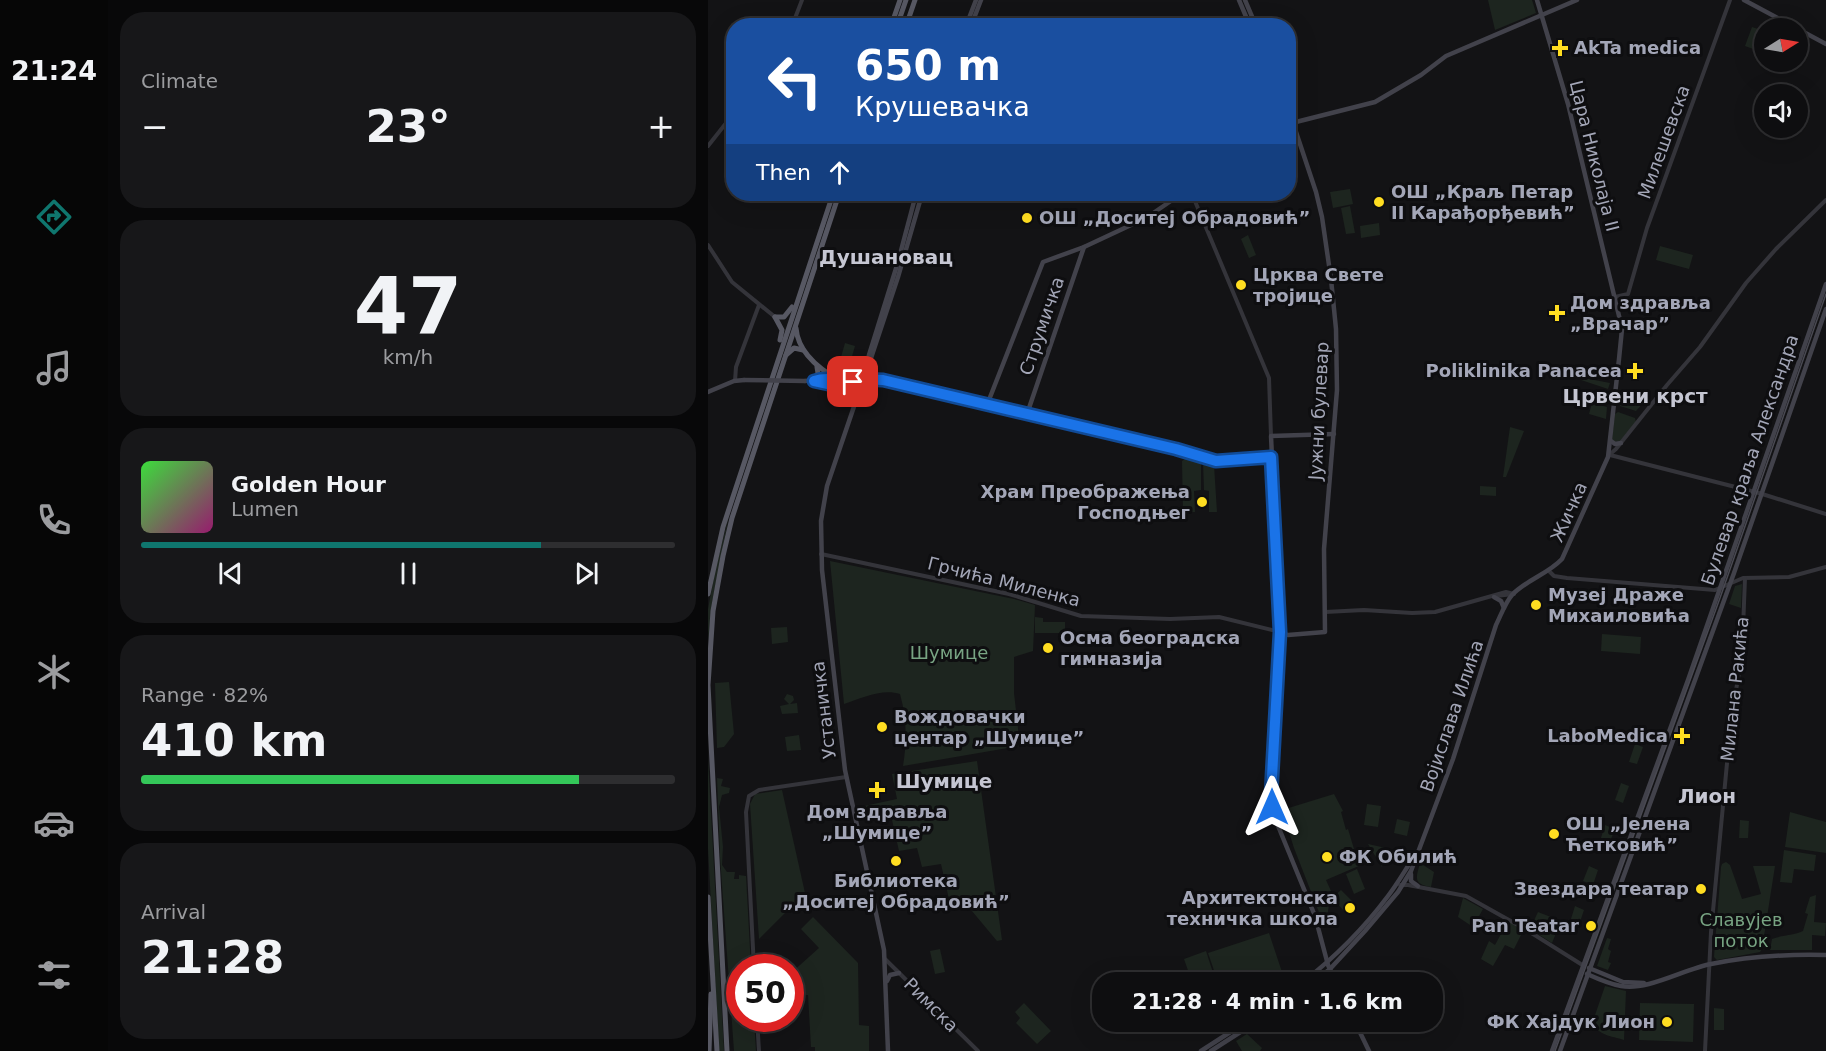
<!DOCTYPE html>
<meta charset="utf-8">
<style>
body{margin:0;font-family:"DejaVu Sans",sans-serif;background:#171719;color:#f1f3f6;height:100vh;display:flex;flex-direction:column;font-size:22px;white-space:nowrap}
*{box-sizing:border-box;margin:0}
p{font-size:20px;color:#9b9c9f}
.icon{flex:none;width:33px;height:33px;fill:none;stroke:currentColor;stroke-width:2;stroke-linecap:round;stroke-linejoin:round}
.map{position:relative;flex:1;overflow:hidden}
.details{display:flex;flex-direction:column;gap:12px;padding:12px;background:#080809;width:600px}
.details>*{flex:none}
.hud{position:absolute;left:18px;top:18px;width:570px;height:183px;border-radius:24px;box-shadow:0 6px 24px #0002,0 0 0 2px #2e2e30;background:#1a4fa0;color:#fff;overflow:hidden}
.needle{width:39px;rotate:79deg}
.fabs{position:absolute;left:1046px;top:18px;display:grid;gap:12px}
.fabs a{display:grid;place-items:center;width:54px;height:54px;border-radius:50%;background:#0e0e10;box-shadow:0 6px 24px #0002,0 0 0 2px #2e2e30;font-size:30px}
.speed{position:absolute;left:18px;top:954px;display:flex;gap:12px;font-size:30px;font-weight:700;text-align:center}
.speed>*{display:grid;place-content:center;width:78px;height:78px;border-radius:50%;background:#0e0e10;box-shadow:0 6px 24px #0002,0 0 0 2px #2e2e30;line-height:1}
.speed .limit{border:9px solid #d22;background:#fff;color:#111}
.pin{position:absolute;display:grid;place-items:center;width:51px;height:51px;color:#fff;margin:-26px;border-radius:12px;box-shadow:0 3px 9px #0006}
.me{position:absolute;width:66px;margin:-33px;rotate:0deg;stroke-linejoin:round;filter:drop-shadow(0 0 4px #0008)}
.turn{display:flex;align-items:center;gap:21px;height:126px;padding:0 30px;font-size:27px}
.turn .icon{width:78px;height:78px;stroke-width:2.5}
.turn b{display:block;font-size:42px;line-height:51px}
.then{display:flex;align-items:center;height:57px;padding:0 30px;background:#0003;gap:12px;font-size:22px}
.big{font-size:45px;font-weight:600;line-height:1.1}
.details .tile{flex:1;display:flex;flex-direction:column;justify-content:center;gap:9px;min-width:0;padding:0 21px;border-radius:24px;background:#171719}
.details .dial{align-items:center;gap:0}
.dial b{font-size:78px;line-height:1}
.song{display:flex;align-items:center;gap:18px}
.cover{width:72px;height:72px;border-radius:9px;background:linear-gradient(135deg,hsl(120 70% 55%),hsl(320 70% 35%))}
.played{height:6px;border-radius:3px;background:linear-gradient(90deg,#0f766e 75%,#2e2e30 75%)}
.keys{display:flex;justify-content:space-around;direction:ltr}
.heat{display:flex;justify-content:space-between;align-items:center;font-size:33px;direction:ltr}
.charge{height:9px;border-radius:4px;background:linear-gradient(90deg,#34c759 82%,#2e2e30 0)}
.trip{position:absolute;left:384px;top:972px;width:351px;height:60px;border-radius:24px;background:#0e0e10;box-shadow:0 6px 24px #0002,0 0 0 2px #2e2e30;font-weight:600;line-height:60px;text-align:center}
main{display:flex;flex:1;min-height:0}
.tab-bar{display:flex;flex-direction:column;width:108px;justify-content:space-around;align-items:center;background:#060606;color:#9b9c9f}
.tab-bar .icon{width:42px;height:42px}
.tab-bar .active{color:#0f766e}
.tab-bar b{font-size:27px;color:#f1f3f6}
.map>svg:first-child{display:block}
.green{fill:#1d251f}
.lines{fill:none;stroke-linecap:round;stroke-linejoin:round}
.tertiary{stroke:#34343a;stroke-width:4}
.secondary{stroke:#42424b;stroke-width:4.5}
.trunk{stroke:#575863;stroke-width:5}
.tram{stroke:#494952;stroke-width:1.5}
.secondary-bridge{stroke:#42424b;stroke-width:4.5}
.route-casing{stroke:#114b97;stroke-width:15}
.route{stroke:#1a73e8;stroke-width:10}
.poi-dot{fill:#ffdd21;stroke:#0e0e10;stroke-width:2}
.labels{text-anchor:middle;stroke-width:6;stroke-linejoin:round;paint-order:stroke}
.poi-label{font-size:18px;font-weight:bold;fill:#a3a6b7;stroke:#0e0e10;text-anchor:start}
.street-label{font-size:18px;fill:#a3a6b7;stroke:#0e0e10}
.park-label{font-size:18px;fill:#78a483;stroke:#0e0e10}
.neighbourhood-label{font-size:20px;font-weight:bold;fill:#c5c6d2;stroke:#0e0e10}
</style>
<main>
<nav class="tab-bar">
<b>21:24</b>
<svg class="icon active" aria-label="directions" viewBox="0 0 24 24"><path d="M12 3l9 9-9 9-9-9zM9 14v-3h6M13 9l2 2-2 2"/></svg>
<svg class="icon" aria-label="music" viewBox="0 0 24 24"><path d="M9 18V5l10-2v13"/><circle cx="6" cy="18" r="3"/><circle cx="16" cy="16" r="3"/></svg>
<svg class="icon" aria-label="phone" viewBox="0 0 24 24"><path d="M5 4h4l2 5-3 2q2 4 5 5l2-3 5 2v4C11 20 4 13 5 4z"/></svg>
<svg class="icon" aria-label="climate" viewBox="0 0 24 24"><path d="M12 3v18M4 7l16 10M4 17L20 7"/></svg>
<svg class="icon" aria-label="car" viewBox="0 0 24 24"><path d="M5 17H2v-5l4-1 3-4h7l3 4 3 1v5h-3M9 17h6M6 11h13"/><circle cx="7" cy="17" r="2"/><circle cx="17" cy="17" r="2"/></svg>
<svg class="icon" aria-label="filters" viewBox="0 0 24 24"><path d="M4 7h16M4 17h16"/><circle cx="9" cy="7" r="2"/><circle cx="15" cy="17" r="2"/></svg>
</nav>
<section class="details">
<div class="tile"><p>Climate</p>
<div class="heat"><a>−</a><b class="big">23°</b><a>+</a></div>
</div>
<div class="tile dial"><b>47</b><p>km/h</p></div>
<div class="tile">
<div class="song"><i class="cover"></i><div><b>Golden Hour</b><p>Lumen</p></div></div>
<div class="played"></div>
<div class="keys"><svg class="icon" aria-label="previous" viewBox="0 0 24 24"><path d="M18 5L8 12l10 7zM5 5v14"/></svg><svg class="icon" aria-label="pause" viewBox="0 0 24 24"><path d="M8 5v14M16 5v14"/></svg><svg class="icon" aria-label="next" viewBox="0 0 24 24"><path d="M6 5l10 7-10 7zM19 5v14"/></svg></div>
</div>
<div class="tile"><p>Range · 82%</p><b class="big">410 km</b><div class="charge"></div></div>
<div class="tile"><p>Arrival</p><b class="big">21:28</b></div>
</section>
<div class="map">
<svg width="1118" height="1051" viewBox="0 0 1118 1051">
<rect width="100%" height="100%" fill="#131315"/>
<g class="green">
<path d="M 780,0 L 824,0 L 828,13 L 787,30 Z"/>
<path d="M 1044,27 L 1056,31 L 1056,53 L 1037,46 Z"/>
<path d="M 642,189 L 645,204 L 625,208 L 622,192 Z"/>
<path d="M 642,206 L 647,233 L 638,234 L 633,208 Z"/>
<path d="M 671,223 L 672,235 L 653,238 L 652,226 Z"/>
<path d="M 540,235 L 548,255 L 541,258 L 533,239 Z"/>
<path d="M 952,246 L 985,255 L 981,269 L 948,260 Z"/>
<path d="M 137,343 L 147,346 L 143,360 L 133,357 Z"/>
<path d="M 861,375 L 902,383 L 900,389 L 861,376 Z"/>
<path d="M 915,395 L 936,402 L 928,411 L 912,406 Z"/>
<path d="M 884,403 L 899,407 L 898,419 L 881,414 Z"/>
<path d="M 910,412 L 927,418 L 928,422 L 913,441 L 907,442 L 904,439 L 907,414 Z"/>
<path d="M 802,427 L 816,431 L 798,477 L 795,477 Z"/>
<path d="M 480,457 L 493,461 L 493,490 L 486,491 L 487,512 L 475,513 L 474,461 Z"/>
<path d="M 495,462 L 506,465 L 509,512 L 501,512 L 501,491 L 496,490 Z"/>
<path d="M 772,486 L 788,487 L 788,496 L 772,495 Z"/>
<path d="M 21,516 L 4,603 L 0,640 L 0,609 L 8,566 Z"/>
<path d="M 122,561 L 306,599 L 327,605 L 325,651 L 306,657 L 306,693 L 312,746 L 195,766 C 199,741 199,719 192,694 C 175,688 153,698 136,704 Z"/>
<path d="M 1034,584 L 1033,608 L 1021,604 L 1027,586 Z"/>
<path d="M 327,617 L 335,618 L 335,622 L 357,622 L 357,633 L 327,633 Z"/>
<path d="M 79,627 L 80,642 L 64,644 L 63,628 Z"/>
<path d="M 894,634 L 933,637 L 932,654 L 893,651 Z"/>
<path d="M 21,682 L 26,734 L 16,747 L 9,748 L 7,683 Z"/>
<path d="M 79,694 L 85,696 L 86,700 L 82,704 L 89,703 L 90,713 L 74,714 L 72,706 L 81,704 L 76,699 Z"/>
<path d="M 91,735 L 93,750 L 79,751 L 77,737 Z"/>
<path d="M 927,744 L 935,747 L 929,764 L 921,762 Z"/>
<path d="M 0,758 L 16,1051 L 11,1051 L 0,849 Z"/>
<path d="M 269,761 L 294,940 L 289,941 L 259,905 L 243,908 L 233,864 L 214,867 L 209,848 L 191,851 L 182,811 L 157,815 L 156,806 L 189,799 L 184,774 Z"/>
<path d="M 9,778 L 15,779 L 13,786 L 22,788 L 21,793 L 14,795 L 11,807 L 15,847 L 14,865 L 19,872 L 27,872 L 26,879 L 31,879 L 31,875 L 38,876 L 43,967 L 32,968 L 32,1018 L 46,1019 L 48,1051 L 26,1051 L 12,857 Z"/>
<path d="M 913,783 L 921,786 L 915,803 L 907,800 Z"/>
<path d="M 74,790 L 97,893 L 51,939 L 42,804 L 47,794 Z"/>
<path d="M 626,794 L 635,811 L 633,812 L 638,830 L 640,829 L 646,849 L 644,851 L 653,865 L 618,880 L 623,891 L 619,918 L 614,920 L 586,848 L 574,810 Z"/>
<path d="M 659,804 L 673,806 L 670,827 L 656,825 Z"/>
<path d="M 1082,812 L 1118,822 L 1118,853 L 1077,847 Z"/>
<path d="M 689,819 L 702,822 L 699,836 L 686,833 Z"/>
<path d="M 1032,820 L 1041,821 L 1040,838 L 1031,838 Z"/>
<path d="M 897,825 L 907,829 L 901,844 L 892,841 Z"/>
<path d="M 660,844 L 678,848 L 674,867 Z"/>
<path d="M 1076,850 L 1108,855 L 1106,871 L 1086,869 L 1084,883 L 1072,882 Z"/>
<path d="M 1018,862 L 1022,865 L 1034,899 L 1053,894 L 1045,866 L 1067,866 L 1054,949 L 1052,952 L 1009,960 L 1006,957 L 1013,867 L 1014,864 Z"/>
<path d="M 712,863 L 726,872 L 723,887 C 705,884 708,878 712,863 Z"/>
<path d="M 881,866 L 890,870 L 885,885 L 875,881 Z"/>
<path d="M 649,869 L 657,889 L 646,894 L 638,874 Z"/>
<path d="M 633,890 L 646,903 L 637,912 L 624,898 Z"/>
<path d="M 1108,895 L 1106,922 L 1118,923 L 1117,936 L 1104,935 L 1104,950 L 1062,950 L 1064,939 C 1074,935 1088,935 1095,931 L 1100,914 L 1097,913 L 1102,897 Z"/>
<path d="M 755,898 L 775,909 L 765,927 L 750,917 Z"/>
<path d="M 867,906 L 876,910 L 871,925 L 862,922 Z"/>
<path d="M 830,912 L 853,921 L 844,943 L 822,929 Z"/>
<path d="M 105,917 L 150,963 L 151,1025 L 161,1026 L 161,1051 L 107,1051 L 107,1047 L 103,1047 L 100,995 L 83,995 L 82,974 L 111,948 L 93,929 Z"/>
<path d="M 800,921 L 816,929 L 806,949 L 797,945 L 785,966 L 773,959 L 781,941 L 787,945 Z"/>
<path d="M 561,933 L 577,981 L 571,982 L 510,982 L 500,953 Z"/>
<path d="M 899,938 L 903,939 L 900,949 L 903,951 L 900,962 L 903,963 L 900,970 L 889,966 Z"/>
<path d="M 232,949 L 237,972 L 227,974 L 222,951 Z"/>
<path d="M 498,951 L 508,982 L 484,982 L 476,959 Z"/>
<path d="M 897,986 L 918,991 L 916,1040 C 904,1036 887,1035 885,1021 Z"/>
<path d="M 316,1003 L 343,1031 L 329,1044 L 308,1023 L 312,1018 L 307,1012 Z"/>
<path d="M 932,1003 L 986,1004 L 985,1042 L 931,1040 Z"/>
<path d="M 1006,1008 L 1016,1009 L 1016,1030 L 1006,1030 Z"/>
<path d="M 539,1034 L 554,1048 L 552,1051 L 534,1051 L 528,1041 Z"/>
</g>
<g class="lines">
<g class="tertiary">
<path d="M 84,26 L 94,0"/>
<path d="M 0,146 L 26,113"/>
<path d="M 484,194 L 561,378 L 563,436"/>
<path d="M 0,245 L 24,282 L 67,317"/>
<path d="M 907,297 L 920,294 L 939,228 L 1022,0"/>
<path d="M 27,381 L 28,367 L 51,305"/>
<path d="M 901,455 L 908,449 L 959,385 L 992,347 L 1038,283 L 1068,249 L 1118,200"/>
<path d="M 902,455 L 1051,493 L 1118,514"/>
<path d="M 113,554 L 301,594 L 373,616 L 462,619 L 511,617 L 572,632"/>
<path d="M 841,571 L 846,576 L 859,578 L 1007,590 L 1035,578 L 1081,577 L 1118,567"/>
<path d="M 788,596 L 805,594"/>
<path d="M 617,612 L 656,610 L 704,613 L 727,612 L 798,592 L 806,594"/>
<path d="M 692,885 L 700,885 L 758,896 L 817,929 L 876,966"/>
<path d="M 177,959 L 270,1051"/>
<path d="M 46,968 L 38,812 L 41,796 L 51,790 L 138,777"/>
<path d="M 49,1018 L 51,1051"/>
<path d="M 997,1051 L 1003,932 L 1023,721 L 1034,654 L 1037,578"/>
</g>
<g class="secondary">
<path d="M 531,0 L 542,26"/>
<path d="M 537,0 L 548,26"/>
<path d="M 1036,0 L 1118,44"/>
<path d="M 258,26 L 268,0"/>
<path d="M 263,26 L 273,0"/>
<path d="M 580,100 L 586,115 L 585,123"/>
<path d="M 580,124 L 667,102 L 713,75 L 738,56 L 869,0"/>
<path d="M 161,364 L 190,277 L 214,194"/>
<path d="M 97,381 L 115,379 L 148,381"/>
<path d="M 106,381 C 130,389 152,376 175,380 L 468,449 L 508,461 L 563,457"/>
<path d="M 0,392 L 26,381 L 36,380"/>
<path d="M 279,405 L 335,262 L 376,247 L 438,218 L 473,194"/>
<path d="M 319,414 L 376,247"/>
<path d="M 626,434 L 563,436 L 572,632 L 563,795 L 566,816 L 607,916 L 620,965 L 628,982"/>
<path d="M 903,441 L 907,444 L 913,443"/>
<path d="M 786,597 L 793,601 L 796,608"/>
<path d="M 572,632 L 580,635 L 617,632 L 616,549 L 629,390 L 628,329 L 623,279 L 614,217 L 608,192 L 585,123 L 580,115"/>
<path d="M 703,874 L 703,881 L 710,886"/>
<path d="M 881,968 L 915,982 L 936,983"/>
<path d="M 879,974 C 890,979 901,984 913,986 C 940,991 976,969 1003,964 C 1042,956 1078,954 1118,955"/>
<path d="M 179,981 L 182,975 L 191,973"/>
<path d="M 595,982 C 626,958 656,928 680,896 C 690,883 697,870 706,857"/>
<path d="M 605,982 L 622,969 L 657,931 L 690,892 L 703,871 L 745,759 L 788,625 C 793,615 797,603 804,595 C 818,580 840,574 854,559 L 900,457 L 911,359 L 914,329 L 912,320 L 860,104 L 829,0"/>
<path d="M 647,1022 L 661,1051"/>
<path d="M 180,1051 L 176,950 L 137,770 L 114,570 L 113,521 L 119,486 L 155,380 L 161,355 L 190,262 L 208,194"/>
<path d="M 493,1051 L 538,1022"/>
<path d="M 503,1051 L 548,1022"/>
<path d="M 844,1051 L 980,680 L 1118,284"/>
<path d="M 852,1051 L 1026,573 L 1118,309"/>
</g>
<g class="trunk">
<path d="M 183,26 L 192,0"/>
<path d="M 189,26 L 198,0"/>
<path d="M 198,26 L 207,0"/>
<path d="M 67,317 L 74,330 L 72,340"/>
<path d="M 67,317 L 76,317 L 84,307"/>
<path d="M 88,328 C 90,352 111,369 131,380"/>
<path d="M 78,355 L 86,348 L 95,350"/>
<path d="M 105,381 L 110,373 L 109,367"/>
<path d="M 0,594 L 15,527 L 125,194"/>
<path d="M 0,897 L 9,1051"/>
<path d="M 1,1051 L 3,994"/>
<path d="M 19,1051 L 0,685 L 5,611 L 15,556 L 24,518 L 131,194"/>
</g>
<path class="tram" d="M 847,1051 L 1012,598 L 1118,294"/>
<path class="secondary-bridge" d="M 36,380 L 97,381"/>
</g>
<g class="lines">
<g class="route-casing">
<path id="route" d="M 145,382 L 120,384 L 106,381 C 121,376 136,382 150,381 C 159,380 166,379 175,380 L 468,449 L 508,461 L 563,457 L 572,632 L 563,795 L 564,807"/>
</g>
<use href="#route" class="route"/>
</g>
<g class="poi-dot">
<path d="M849 39h6v6h6v6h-6v6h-6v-6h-6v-6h6z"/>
<circle cx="671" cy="202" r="6"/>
<circle cx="319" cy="218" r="6"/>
<circle cx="533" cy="285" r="6"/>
<path d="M846 304h6v6h6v6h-6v6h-6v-6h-6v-6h6z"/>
<path d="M924 362h6v6h6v6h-6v6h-6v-6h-6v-6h6z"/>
<circle cx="494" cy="502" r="6"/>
<circle cx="828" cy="605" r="6"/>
<circle cx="340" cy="648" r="6"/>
<circle cx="174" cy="727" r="6"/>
<path d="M971 727h6v6h6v6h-6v6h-6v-6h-6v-6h6z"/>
<path d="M166 781h6v6h6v6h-6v6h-6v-6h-6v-6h6z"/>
<circle cx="846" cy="834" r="6"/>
<circle cx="619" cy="857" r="6"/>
<circle cx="188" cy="861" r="6"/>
<circle cx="993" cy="889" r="6"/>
<circle cx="642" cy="908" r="6"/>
<circle cx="883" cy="926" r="6"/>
<circle cx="959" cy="1022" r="6"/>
</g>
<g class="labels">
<g class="poi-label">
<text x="866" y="54">AkTa medica</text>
<text x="683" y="198">ОШ „Краљ Петар<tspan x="683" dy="21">II Карађорђевић”</tspan></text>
<text x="331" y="224">ОШ „Доситеј Обрадовић”</text>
<text x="545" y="281">Црква Свете<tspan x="545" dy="21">тројице</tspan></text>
<text x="862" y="309">Дом здравља<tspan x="862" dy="21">„Врачар”</tspan></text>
<text x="914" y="377" text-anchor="end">Poliklinika Panacea</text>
<text x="482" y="498" text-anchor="end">Храм Преображења<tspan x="482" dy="21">Господњег</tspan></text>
<text x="840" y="601">Музеј Драже<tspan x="840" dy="21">Михаиловића</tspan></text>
<text x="352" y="644">Осма београдска<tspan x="352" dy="21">гимназија</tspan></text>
<text x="186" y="723">Вождовачки<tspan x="186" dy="21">центар „Шумице”</tspan></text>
<text x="960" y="742" text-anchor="end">LaboMedica</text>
<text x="169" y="818" text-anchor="middle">Дом здравља<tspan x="169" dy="21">„Шумице”</tspan></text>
<text x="858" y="830">ОШ „Јелена<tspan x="858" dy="21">Ћетковић”</tspan></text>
<text x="631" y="863">ФК Обилић</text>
<text x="188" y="887" text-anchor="middle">Библиотека<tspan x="188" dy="21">„Доситеј Обрадовић”</tspan></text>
<text x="981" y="895" text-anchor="end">Звездара театар</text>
<text x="630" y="904" text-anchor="end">Архитектонска<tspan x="630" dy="21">техничка школа</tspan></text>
<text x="871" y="932" text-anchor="end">Pan Teatar</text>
<text x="947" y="1028" text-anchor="end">ФК Хајдук Лион</text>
</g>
<g class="street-label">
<text transform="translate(956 142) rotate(-70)" y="6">Милешевска</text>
<text transform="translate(886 156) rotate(76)" y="6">Цара Николаја II</text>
<text transform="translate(334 326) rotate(-71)" y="6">Струмичка</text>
<text transform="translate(611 411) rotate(-87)" y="6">Јужни булевар</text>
<text transform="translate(1042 460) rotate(-71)" y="6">Булевар краља Александра</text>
<text transform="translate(861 512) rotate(-66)" y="6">Жичка</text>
<text transform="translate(296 582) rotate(14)" y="6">Грчића Миленка</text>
<text transform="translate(1027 689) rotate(-84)" y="6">Милана Ракића</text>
<text transform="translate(116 710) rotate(-97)" y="6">Устаничка</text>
<text transform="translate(744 716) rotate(-71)" y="6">Војислава Илића</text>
<text transform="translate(223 1005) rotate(45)" y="6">Римска</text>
</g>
<g class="park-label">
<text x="241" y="659">Шумице</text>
<text x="1033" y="926">Славујев<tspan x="1033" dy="21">поток</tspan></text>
</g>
<g class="neighbourhood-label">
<text x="178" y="264">Душановац</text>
<text x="927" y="403">Црвени крст</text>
<text x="236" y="788">Шумице</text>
<text x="999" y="803">Лион</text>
</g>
</g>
</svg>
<div class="fabs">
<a><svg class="needle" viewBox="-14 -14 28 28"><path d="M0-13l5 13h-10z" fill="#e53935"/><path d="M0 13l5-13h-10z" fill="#9b9c9f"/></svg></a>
<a><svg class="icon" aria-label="sound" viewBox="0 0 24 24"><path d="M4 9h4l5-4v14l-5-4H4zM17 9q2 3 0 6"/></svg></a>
</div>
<div class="speed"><div class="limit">50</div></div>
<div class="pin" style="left:145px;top:382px;background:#d93025"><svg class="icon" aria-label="arrive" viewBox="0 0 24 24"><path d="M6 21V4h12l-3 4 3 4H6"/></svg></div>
<svg class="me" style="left:564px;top:807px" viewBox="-20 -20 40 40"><path d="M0-17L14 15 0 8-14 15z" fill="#1a73e8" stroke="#fff" stroke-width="4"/></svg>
<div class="trip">21:28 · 4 min · 1.6 km</div>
<div class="hud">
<div class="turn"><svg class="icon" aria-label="left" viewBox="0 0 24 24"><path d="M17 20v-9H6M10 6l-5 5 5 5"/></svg><div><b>650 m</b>Крушевачка</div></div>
<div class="then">Then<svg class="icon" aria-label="ahead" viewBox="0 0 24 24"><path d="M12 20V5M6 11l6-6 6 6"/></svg></div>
</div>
</div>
</main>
